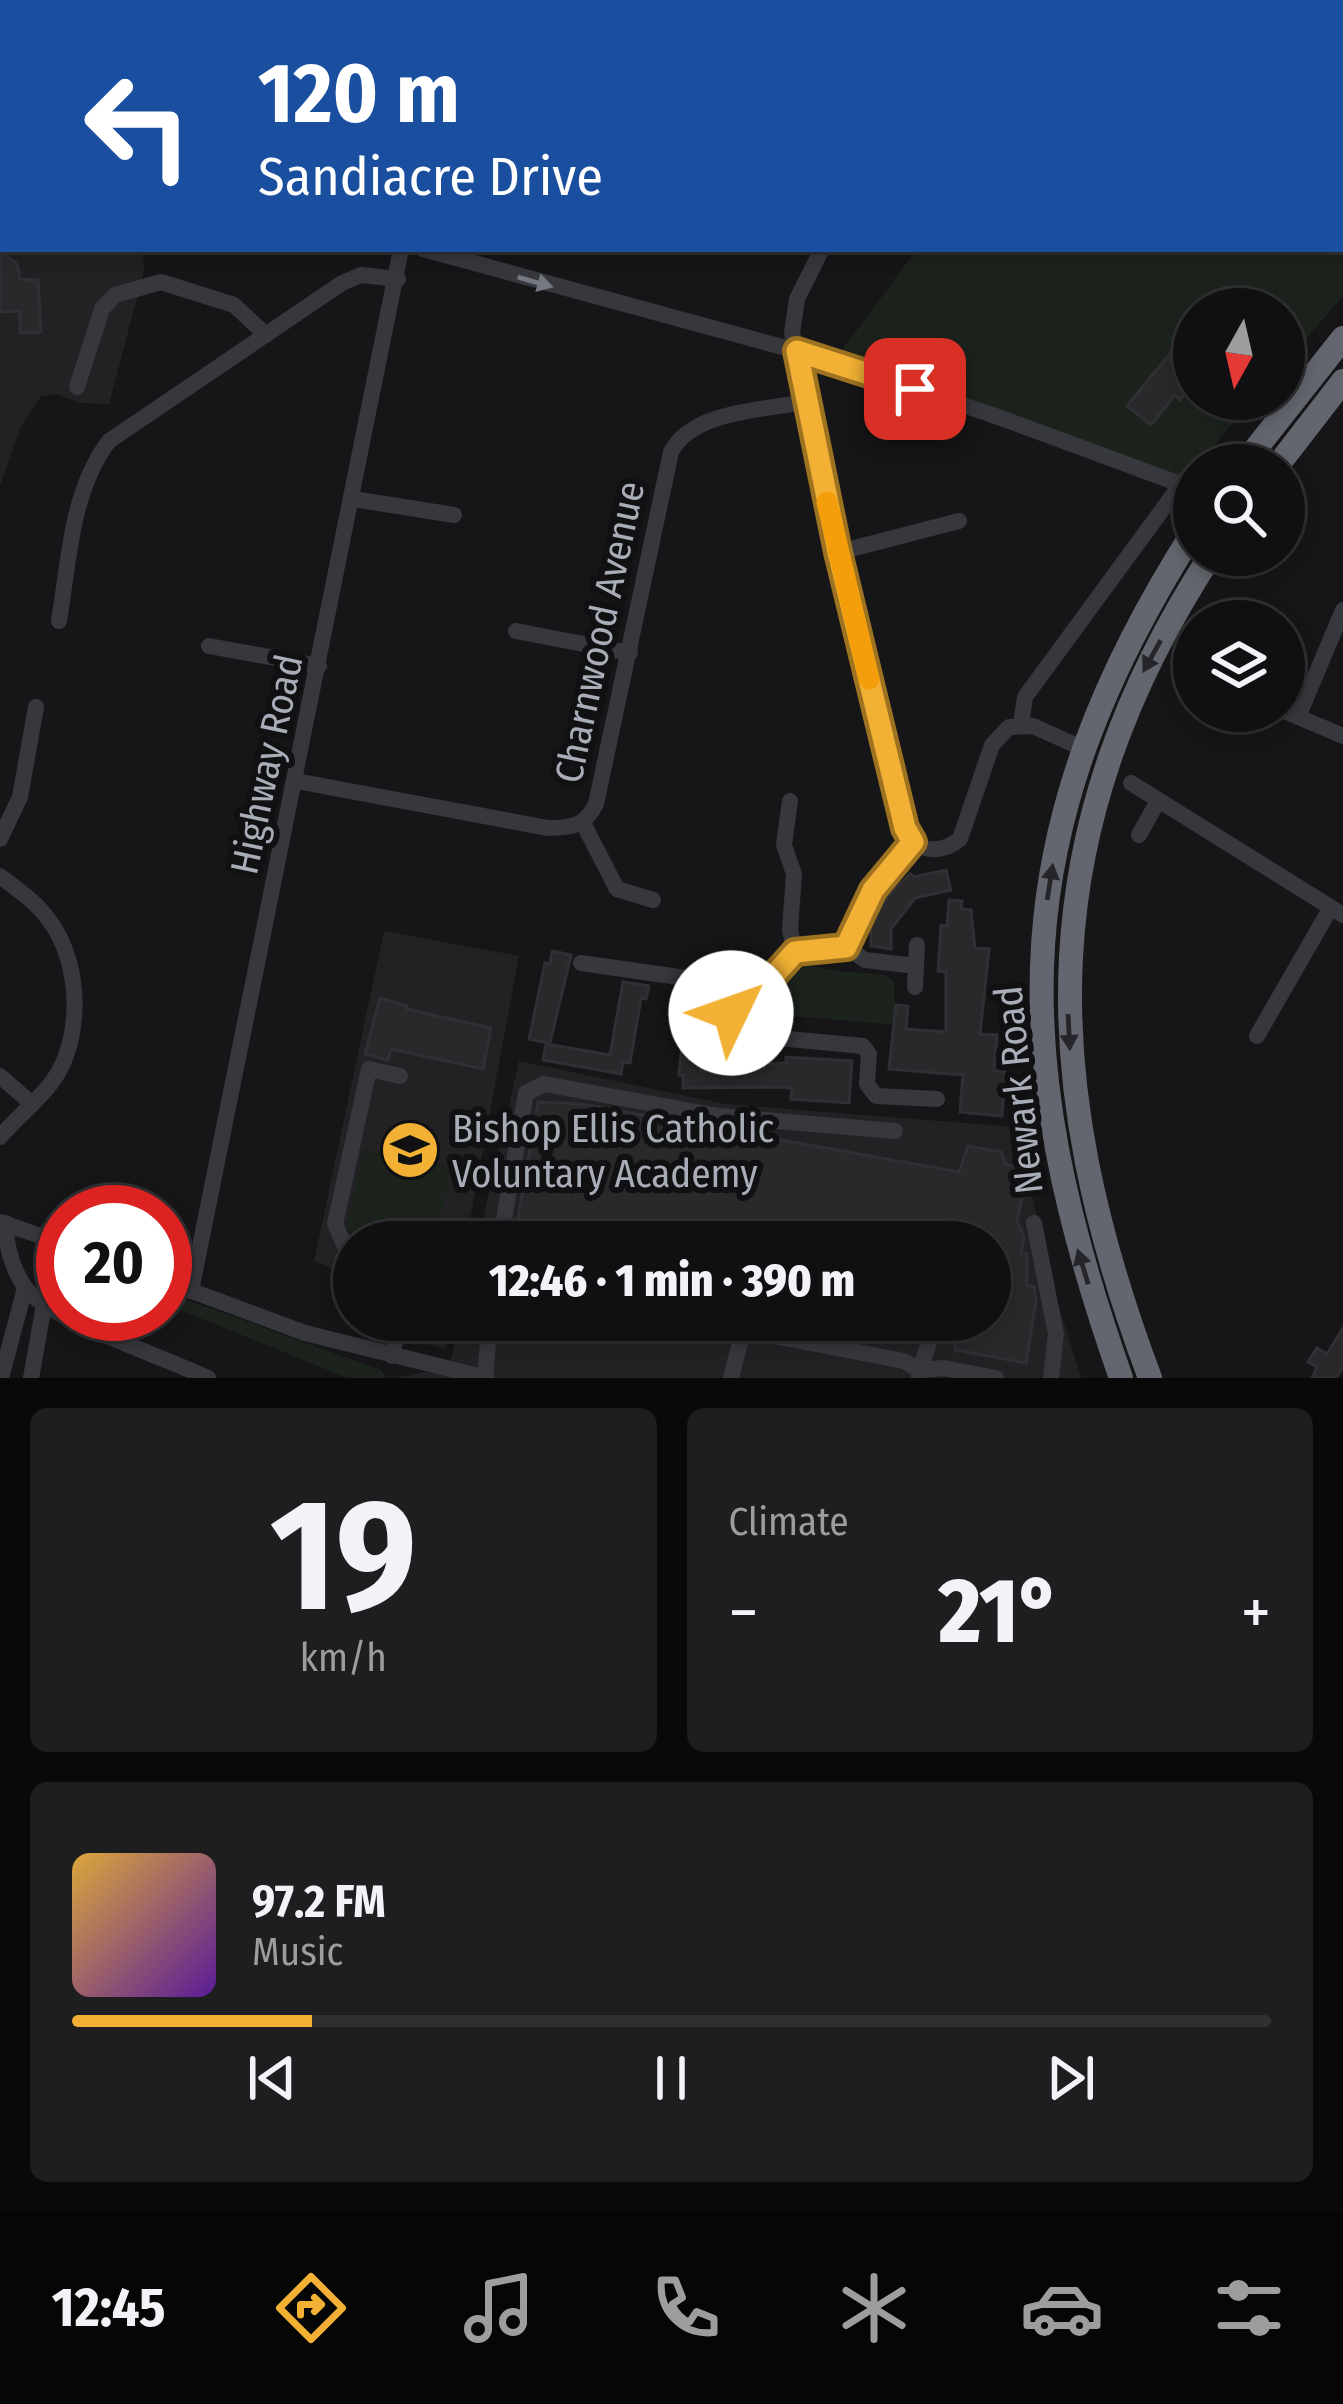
<!DOCTYPE html>
<meta charset="utf-8">
<style>
body{margin:0;font-family:"Fira Sans Condensed",sans-serif;background:#1e1e20;color:#f1f3f6;height:100vh;display:flex;flex-direction:column;font-size:45px;white-space:nowrap}
*{box-sizing:border-box;margin:0}
p{font-size:39px;color:#9c9d9f}
.icon{flex:none;width:66px;height:66px;fill:none;stroke:currentColor;stroke-width:2;stroke-linecap:round;stroke-linejoin:round}
.map{position:relative;height:1378px;overflow:hidden}
.details{display:flex;flex-direction:column;gap:30px;padding:30px;background:#09090a;flex:1}
.details>*{flex:none}
.guide{position:absolute;left:0px;top:0px;width:1344px;height:252px;box-shadow:0 6px 18px #0003,0 0 0 3px #303032;background:#1a4fa0;color:#fff;overflow:hidden}
.needle{width:78px;rotate:188deg}
.buttons{position:absolute;left:1173px;top:288px;display:grid;gap:24px}
.buttons a{display:grid;place-items:center;width:132px;height:132px;border-radius:50%;background:#101012;box-shadow:0 6px 18px #0003,0 0 0 3px #303032;font-size:60px}
.speed{position:absolute;left:36px;top:1185px;display:flex;gap:24px;font-size:60px;font-weight:700;text-align:center}
.speed>*{display:grid;place-content:center;width:156px;height:156px;border-radius:50%;background:#101012;box-shadow:0 6px 18px #0003,0 0 0 3px #303032;line-height:1}
.speed .limit{border:18px solid #d22;background:#fff;color:#111}
.pin{position:absolute;display:grid;place-items:center;width:102px;height:102px;color:#fff;margin:-51px;border-radius:24px;box-shadow:0 6px 18px #0006}
.me{position:absolute;width:132px;margin:-66px;rotate:48deg;stroke-linejoin:round;filter:drop-shadow(0 0 9px #0008)}
.turn{display:flex;align-items:center;gap:42px;height:252px;padding:0 60px;font-size:54px}
.turn .icon{width:156px;height:156px;stroke-width:2.5}
.turn b{display:block;font-size:84px;line-height:102px}
.big{font-size:90px;font-weight:800;line-height:1.1}
.details .tile{flex:1;display:flex;flex-direction:column;justify-content:center;gap:18px;min-width:0;padding:0 42px;border-radius:18px;background:#1e1e20}
.details .dial{align-items:center;gap:0}
.dial b{font-size:156px;line-height:1}
.song{display:flex;align-items:center;gap:36px}
.cover{width:144px;height:144px;border-radius:18px;background:linear-gradient(135deg,hsl(40 70% 55%),hsl(270 70% 35%))}
.played{height:12px;border-radius:6px;background:linear-gradient(90deg,#f2b134 20%,#303032 20%)}
.keys{display:flex;justify-content:space-around;direction:ltr}
.heat{display:flex;justify-content:space-between;align-items:center;font-size:66px;direction:ltr}
.details .tiles{flex:1;display:grid;gap:30px;grid-template-columns:1fr 1fr}
.tile:last-child{grid-column:span 2}
.trip{position:absolute;left:333px;top:1221px;width:678px;height:120px;border-radius:60px;background:#101012;box-shadow:0 6px 18px #0003,0 0 0 3px #303032;font-weight:800;line-height:120px;text-align:center}
.tabs{display:flex;height:192px;justify-content:space-around;align-items:center;background:#060607;color:#9c9d9f}
.tabs .icon{width:84px;height:84px}
.tabs .current{color:#f2b134}
.tabs b{font-size:54px;color:#f1f3f6}
.map>svg:first-child{display:block}
.built{fill:#222225}
.green{fill:#1c231d}
.building{fill:#29292c;stroke:#303034;stroke-width:3}
.lines{fill:none;stroke-linecap:round;stroke-linejoin:round}
.minor{stroke:#37383d;stroke-width:16}
.highway{stroke:#63666e;stroke-width:24}
.oneway{fill:#757881}
.oneway2{fill:#26262a}
.route-casing{stroke:#9d7322;stroke-width:30}
.route{stroke:#f2b134;stroke-width:21}
.slow{stroke:#f59e0b;stroke-width:21}
.labels{text-anchor:middle;stroke-width:12;stroke-linejoin:round;paint-order:stroke}
.street-label{font-size:39px;fill:#a8adb8;stroke:#111113}
.poi-label{font-size:39px;fill:#a8adb8;stroke:#111113;text-anchor:start}
</style>
<div class="map">
<svg width="1343" height="1378" viewBox="0 0 1343 1378">
<rect width="100%" height="100%" fill="#161618"/>
<g class="built">
<path d="M 0,127 L 3,249 L 143,249 L 144,271 L 109,404 L 80,403 L 57,394 L 41,396 L 21,426 L 0,486 Z"/>
<path d="M 384,931 L 519,956 L 466,1242 L 354,1242 L 354,1320 L 451,1320 L 446,1349 L 345,1325 L 342,1272 L 314,1261 Z"/>
<path d="M 519,1061 L 725,1104 L 1016,1127 L 1056,1297 L 1081,1378 L 395,1378 L 449,1367 L 460,1320 L 990,1320 L 990,1242 L 478,1242 Z"/>
</g>
<g class="green">
<path d="M 1075,0 L 1343,0 L 1343,296 L 1284,364 L 1284,309 L 1194,309 L 1194,399 L 1254,399 L 1185,479 L 837,357 L 917,249 L 1341,249 L 1341,3 Z"/>
<path d="M 807,964 C 830,973 861,972 885,975 L 894,982 L 895,1025 L 783,1015 L 770,1017 L 769,1029 L 745,1027 L 753,1001 L 781,989 Z"/>
<path d="M 364,1148 L 452,1167 L 435,1242 L 354,1242 L 354,1253 L 345,1236 Z"/>
<path d="M 165,1292 L 381,1370 L 386,1378 L 348,1378 L 165,1304 Z"/>
</g>
<g class="building">
<path d="M 0,251 L 17,264 L 20,279 L 38,280 L 41,332 L 20,333 L 20,311 L 0,312 Z"/>
<path d="M 1186,334 L 1194,341 L 1194,382 L 1180,400 L 1175,395 L 1151,425 L 1127,406 Z"/>
<path d="M 946,870 L 951,890 L 915,898 L 891,929 L 891,949 L 871,946 L 871,925 L 887,897 L 910,874 L 914,877 Z"/>
<path d="M 949,900 L 962,901 L 961,909 L 971,910 L 975,948 L 989,949 L 980,1034 L 997,1035 L 994,1071 L 1005,1071 L 1002,1116 L 960,1112 L 963,1075 L 889,1069 L 896,1005 L 908,1006 L 906,1029 L 946,1032 L 946,972 L 938,971 L 941,925 L 947,926 Z"/>
<path d="M 552,951 L 571,955 L 550,1043 L 529,1039 L 545,963 L 550,964 Z"/>
<path d="M 623,982 L 649,986 L 646,999 L 641,998 L 630,1063 L 623,1062 L 621,1074 L 543,1060 L 546,1044 L 610,1055 Z"/>
<path d="M 687,991 L 708,994 L 701,1071 L 734,1073 L 735,1065 L 786,1063 L 786,1057 L 852,1061 L 849,1103 L 791,1099 L 792,1088 L 784,1087 L 683,1088 L 683,1075 L 679,1075 Z"/>
<path d="M 380,998 L 407,1006 L 407,1009 L 491,1028 L 483,1069 L 391,1049 L 388,1060 L 365,1054 Z"/>
<path d="M 538,1102 L 582,1104 L 959,1172 L 968,1146 L 1001,1152 L 1006,1164 L 1015,1166 L 1010,1191 L 1022,1197 L 1017,1221 L 1024,1237 L 1021,1253 L 1027,1254 L 1027,1285 L 1034,1287 L 1036,1301 L 1026,1363 L 955,1350 L 957,1320 L 990,1320 L 990,1242 L 678,1242 L 562,1220 L 558,1242 L 514,1242 Z"/>
<path d="M 1343,1328 L 1343,1367 L 1336,1378 L 1312,1378 L 1317,1367 L 1308,1362 L 1317,1348 L 1327,1354 Z"/>
</g>
<g class="lines">
<g class="minor">
<path d="M 230,0 L 231,3"/>
<path d="M 541,0 L 583,3"/>
<path d="M 728,3 L 729,0"/>
<path d="M 939,3 L 940,0"/>
<path d="M 423,249 L 797,351 L 990,414 L 1180,484"/>
<path d="M 822,249 L 797,299 L 792,333 L 905,828 L 912,842"/>
<path d="M 77,387 L 102,309 L 115,295 L 161,282 L 234,305 L 266,335"/>
<path d="M 353,499 L 454,515"/>
<path d="M 839,552 L 959,521"/>
<path d="M 59,621 C 69,561 71,491 109,441 L 342,283 L 361,275 L 398,279"/>
<path d="M 516,631 L 630,653"/>
<path d="M 209,646 L 319,666"/>
<path d="M 1284,711 L 1343,736"/>
<path d="M 1298,717 L 1343,610"/>
<path d="M 1021,725 L 1025,697 L 1184,480"/>
<path d="M 296,781 L 548,828 C 572,828 585,826 596,804 L 671,452 C 692,411 763,410 805,402"/>
<path d="M 1131,783 L 1343,915"/>
<path d="M 790,801 L 784,845 L 794,874 L 790,930 L 795,952"/>
<path d="M 583,823 L 617,889 L 653,900"/>
<path d="M 1139,835 L 1158,801"/>
<path d="M 0,839 L 20,797 L 36,707"/>
<path d="M 912,842 C 928,853 945,851 960,839 L 992,745 L 1009,727 L 1033,726 L 1082,748"/>
<path d="M 0,876 C 17,889 36,902 49,920 C 81,962 84,1039 52,1082 C 38,1101 16,1118 0,1137"/>
<path d="M 846,947 L 865,960 L 916,966"/>
<path d="M 581,963 L 734,985 L 762,984 L 795,952 L 846,947 L 873,890 L 912,842"/>
<path d="M 734,985 L 731,1019 L 736,1034 L 863,1046 L 869,1054 L 867,1084 L 876,1096 L 937,1099"/>
<path d="M 915,987 L 917,945"/>
<path d="M 1257,1036 L 1330,909"/>
<path d="M 0,1076 L 31,1103"/>
<path d="M 1,1222 L 63,1244"/>
<path d="M 6,1223 C 5,1245 14,1276 30,1293 C 55,1320 168,1359 208,1378"/>
<path d="M 1034,1223 L 1056,1334 L 1051,1378"/>
<path d="M 500,1242 L 526,1093 L 544,1084 L 719,1116 L 895,1131"/>
<path d="M 354,1267 L 335,1224 L 369,1069 L 400,1076"/>
<path d="M 165,1281 L 305,1333 L 487,1378"/>
<path d="M 191,1291 L 401,249"/>
<path d="M 402,1320 L 449,1332 L 452,1320"/>
<path d="M 743,1330 L 904,1361 L 920,1370 L 932,1333"/>
<path d="M 392,1356 L 400,1320"/>
<path d="M 919,1377 L 920,1370 L 944,1368 L 996,1378"/>
<path d="M 1,1378 L 25,1288"/>
<path d="M 31,1378 L 44,1305"/>
<path d="M 485,1378 L 490,1320"/>
<path d="M 731,1378 L 743,1330 L 741,1322"/>
</g>
<g class="highway">
<path d="M 1243,465 L 1343,338"/>
<path d="M 1278,465 L 1343,381"/>
<path d="M 1121,1378 C 1006,1051 1004,829 1194,531"/>
<path d="M 1150,1378 C 1037,1077 1032,831 1211,555"/>
</g>
</g>
<defs><path id="oneway-solid" d="M-6-.8H1V-3.2L6.5 0L1 3.2V.8H-6Z" transform="scale(3)"/></defs>
<use class="oneway" href="#oneway-solid" transform="translate(535 282) rotate(16)"/>
<g class="oneway2">
<use href="#oneway-solid" transform="translate(1152 656) rotate(119)"/>
<use href="#oneway-solid" transform="translate(1050 882) rotate(-81)"/>
<use href="#oneway-solid" transform="translate(1069 1032) rotate(87)"/>
<use href="#oneway-solid" transform="translate(1083 1267) rotate(-107)"/>
</g>
<g class="lines">
<g class="route-casing">
<path id="route" d="M 731,1013 L 734,985 L 769,981 L 795,952 L 846,947 L 873,890 L 913,842 L 905,828 L 838,552 L 797,351 L 915,389"/>
</g>
<use href="#route" class="route"/>
<path class="slow" d="M 827,502 L 869,679"/>
</g>
<defs>
<g id="school-disc" transform="scale(3)"><circle r="9.5" fill="#f2b134" stroke="#111113"/><path d="M0-5L7-2L0 1L-7-2ZM-4 1L0 2.5L4 1V4Q0 6-4 4Z" fill="#111"/></g>
</defs>
<g fill-rule="evenodd">
<use href="#school-disc" x="410" y="1150"/>
</g>
<g class="labels">
<g class="street-label">
<text transform="translate(599 632) rotate(-78)" y="14">Charnwood Avenue</text>
<text transform="translate(266 764) rotate(-78)" y="14">Highway Road</text>
<text transform="translate(1018 1090) rotate(-96)" y="14">Newark Road</text>
</g>
<g class="poi-label">
<text x="452" y="1142">Bishop Ellis Catholic<tspan x="452" dy="45">Voluntary Academy</tspan></text>
</g>
</g>
</svg>
<div class="buttons">
<a><svg class="needle" viewBox="-14 -14 28 28"><path d="M0-13l5 13h-10z" fill="#e53935"/><path d="M0 13l5-13h-10z" fill="#9c9d9f"/></svg></a>
<a><svg class="icon" aria-label="search" viewBox="0 0 24 24"><circle cx="10" cy="10" r="6"/><path d="M15 15l6 6"/></svg></a>
<a><svg class="icon" aria-label="layers" viewBox="0 0 24 24"><path d="M12 4l9 5-9 5-9-5zM3 14l9 5 9-5"/></svg></a>
</div>
<div class="speed"><div class="limit">20</div></div>
<div class="pin" style="left:915px;top:389px;background:#d93025"><svg class="icon" aria-label="arrive" viewBox="0 0 24 24"><path d="M6 21V4h12l-3 4 3 4H6"/></svg></div>
<svg class="me" style="left:731px;top:1013px" viewBox="-20 -20 40 40"><circle r="19" fill="#fff"/><path d="M0-13L10 11 0 6-10 11z" fill="#f2b134"/></svg>
<div class="trip">12:46 · 1 min · 390 m</div>
<div class="guide">
<div class="turn"><svg class="icon" aria-label="left" viewBox="0 0 24 24"><path d="M17 20v-9H6M10 6l-5 5 5 5"/></svg><div><b>120 m</b>Sandiacre Drive</div></div>
</div>
</div>
<section class="details">
<div class="tiles">
<div class="tile dial"><b>19</b><p>km/h</p></div>
<div class="tile"><p>Climate</p>
<div class="heat"><a>−</a><b class="big">21°</b><a>+</a></div>
</div>
<div class="tile">
<div class="song"><i class="cover"></i><div><b>97.2 FM</b><p>Music</p></div></div>
<div class="played"></div>
<div class="keys"><svg class="icon" aria-label="previous" viewBox="0 0 24 24"><path d="M18 5L8 12l10 7zM5 5v14"/></svg><svg class="icon" aria-label="pause" viewBox="0 0 24 24"><path d="M8 5v14M16 5v14"/></svg><svg class="icon" aria-label="next" viewBox="0 0 24 24"><path d="M6 5l10 7-10 7zM19 5v14"/></svg></div>
</div>
</div>
</section>
<nav class="tabs">
<b>12:45</b>
<svg class="icon current" aria-label="directions" viewBox="0 0 24 24"><path d="M12 3l9 9-9 9-9-9zM9 14v-3h6M13 9l2 2-2 2"/></svg>
<svg class="icon" aria-label="music" viewBox="0 0 24 24"><path d="M9 18V5l10-2v13"/><circle cx="6" cy="18" r="3"/><circle cx="16" cy="16" r="3"/></svg>
<svg class="icon" aria-label="phone" viewBox="0 0 24 24"><path d="M5 4h4l2 5-3 2q2 4 5 5l2-3 5 2v4C11 20 4 13 5 4z"/></svg>
<svg class="icon" aria-label="climate" viewBox="0 0 24 24"><path d="M12 3v18M4 7l16 10M4 17L20 7"/></svg>
<svg class="icon" aria-label="car" viewBox="0 0 24 24"><path d="M5 17H2v-5l4-1 3-4h7l3 4 3 1v5h-3M9 17h6M6 11h13"/><circle cx="7" cy="17" r="2"/><circle cx="17" cy="17" r="2"/></svg>
<svg class="icon" aria-label="filters" viewBox="0 0 24 24"><path d="M4 7h16M4 17h16"/><circle cx="9" cy="7" r="2"/><circle cx="15" cy="17" r="2"/></svg>
</nav>
